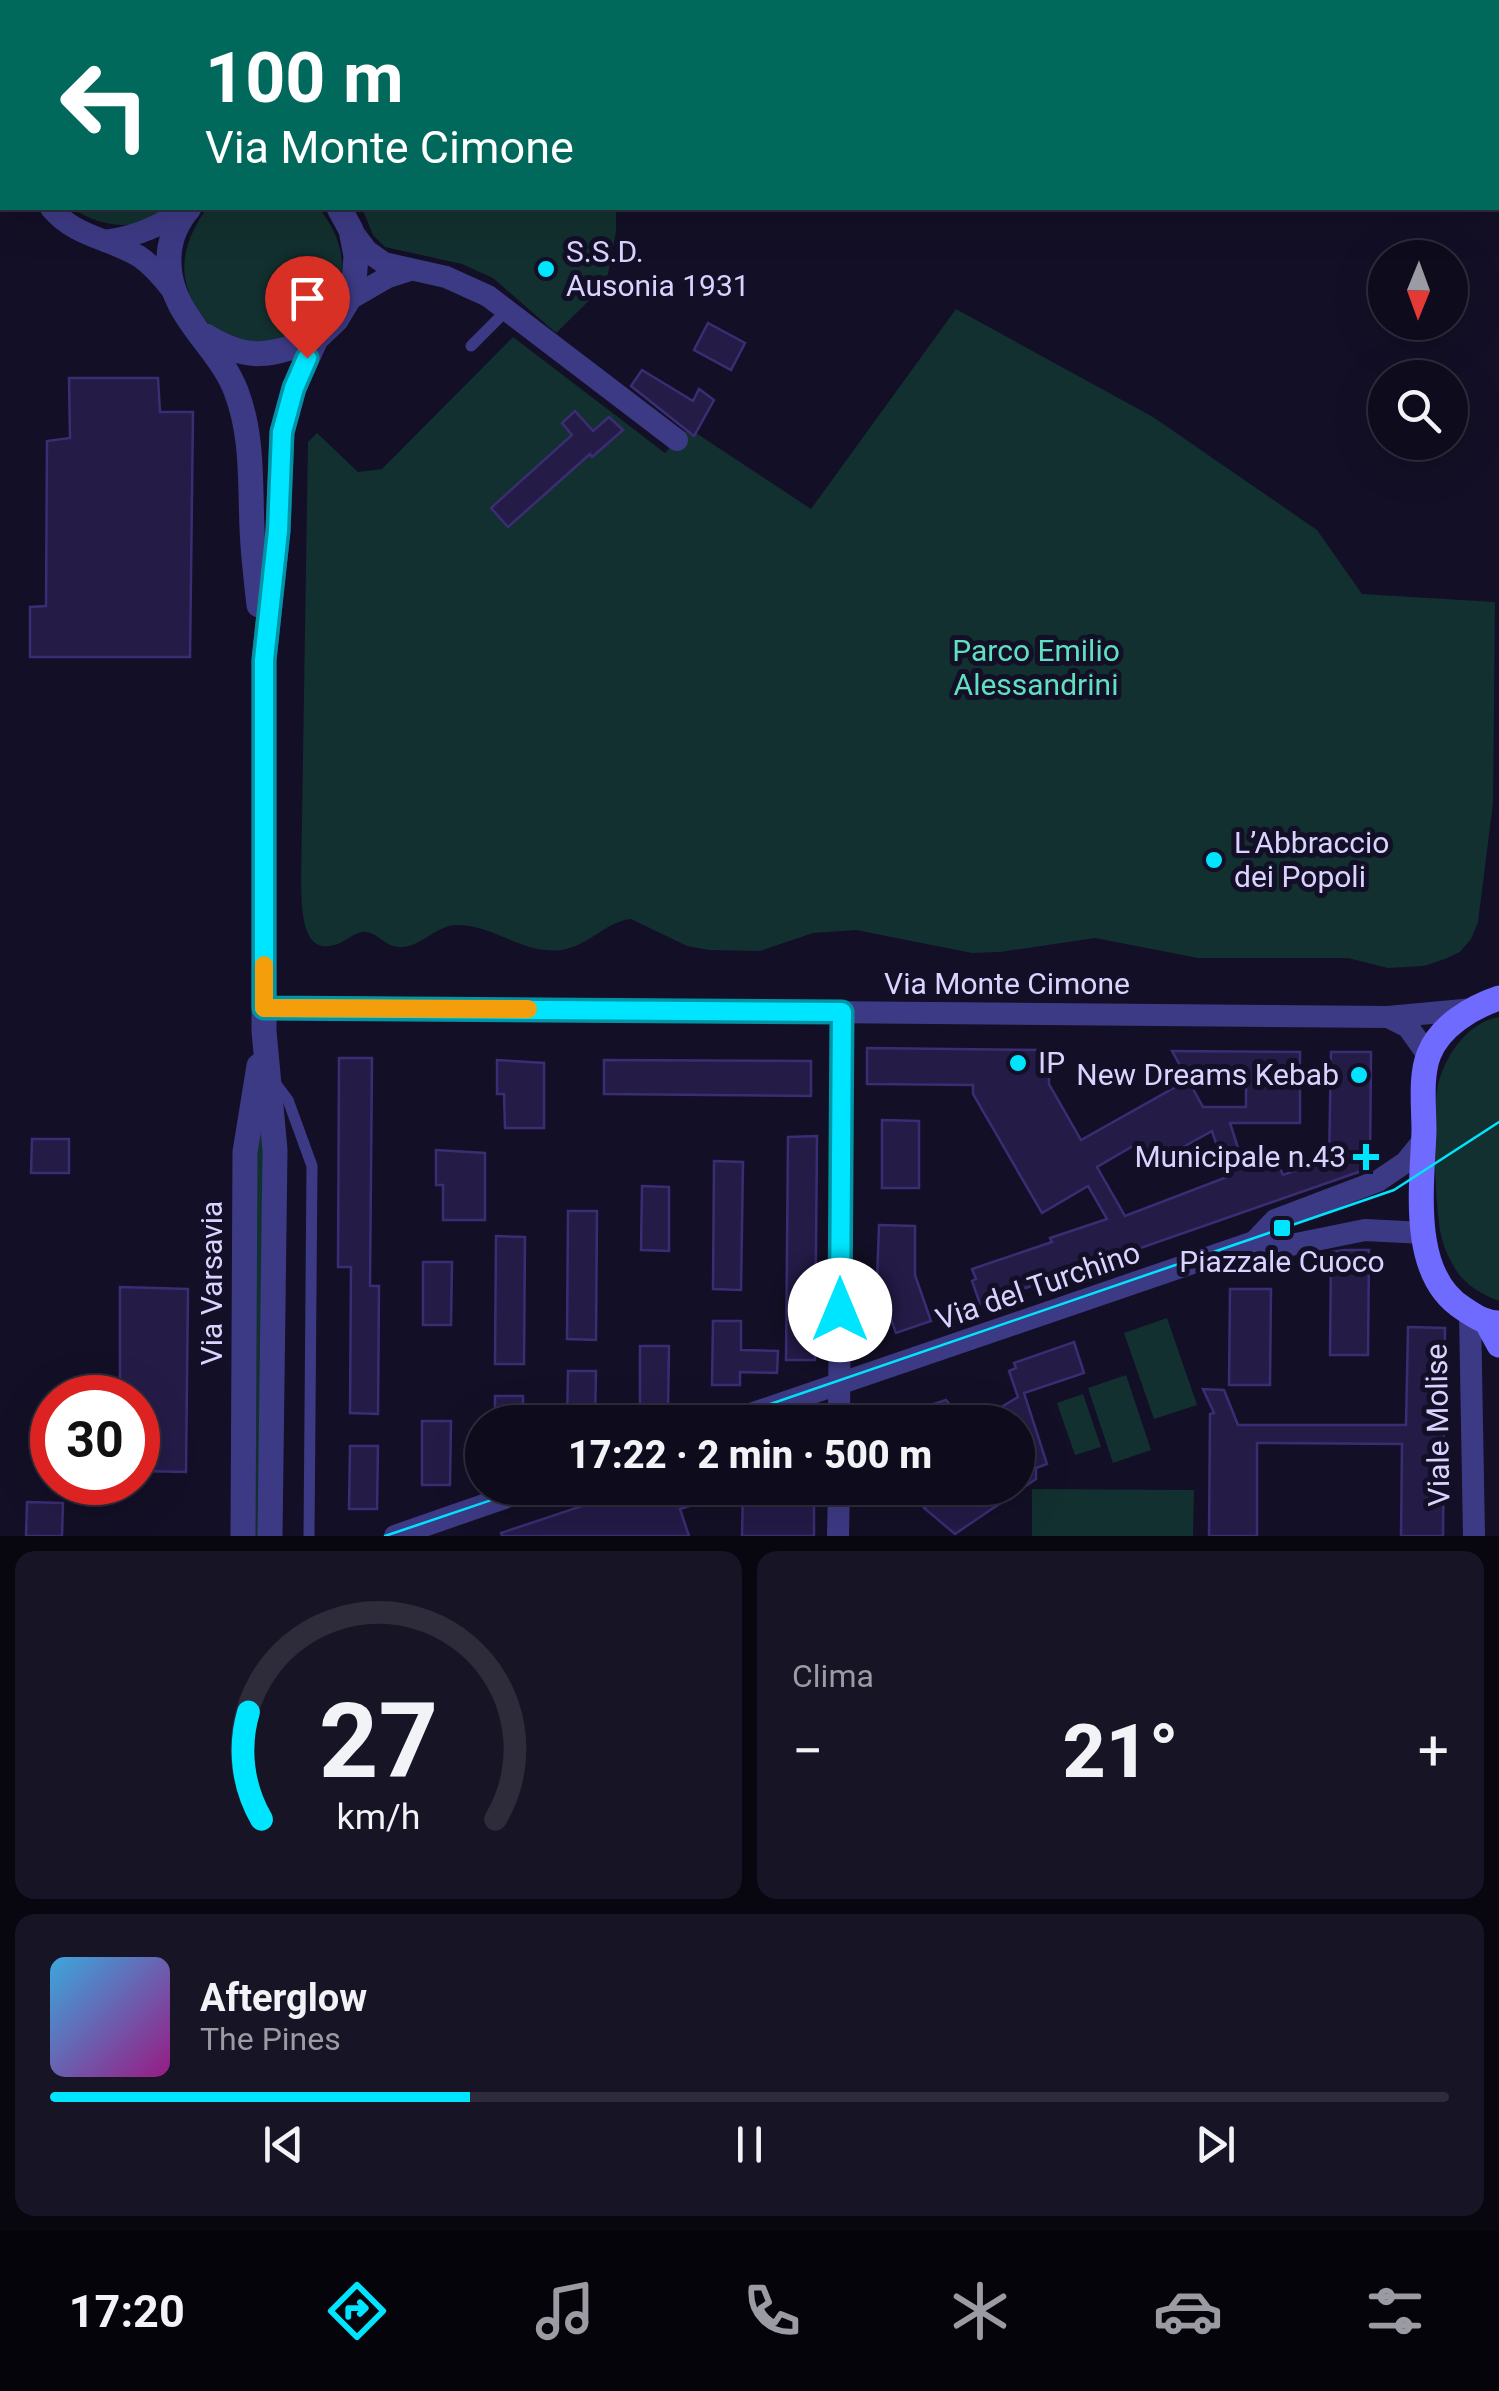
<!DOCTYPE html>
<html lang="it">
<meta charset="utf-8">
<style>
body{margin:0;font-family:Roboto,sans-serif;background:#171425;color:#f1f3f6;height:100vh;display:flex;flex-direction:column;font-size:38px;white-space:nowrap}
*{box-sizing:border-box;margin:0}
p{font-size:32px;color:#9b9ba3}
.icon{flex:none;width:55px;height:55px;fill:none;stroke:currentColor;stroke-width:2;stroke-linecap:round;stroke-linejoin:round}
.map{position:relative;height:1536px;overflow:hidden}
.panel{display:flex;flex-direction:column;gap:15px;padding:15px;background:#08060f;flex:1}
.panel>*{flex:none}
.guide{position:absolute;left:0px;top:0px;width:1500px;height:210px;box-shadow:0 10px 40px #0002,0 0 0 2px #2e2b3b;background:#00695c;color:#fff;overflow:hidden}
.needle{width:65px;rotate:181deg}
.fabs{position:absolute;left:1368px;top:240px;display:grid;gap:20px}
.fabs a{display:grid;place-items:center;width:100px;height:100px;border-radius:50%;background:#0e0b1c;box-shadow:0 10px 40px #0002,0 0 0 2px #2e2b3b;font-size:50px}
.speed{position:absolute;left:30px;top:1375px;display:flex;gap:20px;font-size:50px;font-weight:700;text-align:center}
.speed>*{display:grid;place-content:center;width:130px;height:130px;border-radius:50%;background:#0e0b1c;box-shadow:0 10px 40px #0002,0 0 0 2px #2e2b3b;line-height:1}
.speed .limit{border:15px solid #d22;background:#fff;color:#111}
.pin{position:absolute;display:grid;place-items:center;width:85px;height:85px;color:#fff;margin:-102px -42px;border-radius:50% 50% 50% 0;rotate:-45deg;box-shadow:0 0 10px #0007}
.pin .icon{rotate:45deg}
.me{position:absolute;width:110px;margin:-55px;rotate:0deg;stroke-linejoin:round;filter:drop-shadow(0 0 8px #0008)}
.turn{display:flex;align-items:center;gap:35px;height:210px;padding:0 40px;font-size:45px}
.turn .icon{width:130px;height:130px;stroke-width:2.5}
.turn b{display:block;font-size:70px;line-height:85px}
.big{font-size:75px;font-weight:800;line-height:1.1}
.panel .widget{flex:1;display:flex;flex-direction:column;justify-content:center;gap:15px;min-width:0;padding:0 35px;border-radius:20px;background:#171425}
.panel .dial{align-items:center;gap:0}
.dial svg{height:260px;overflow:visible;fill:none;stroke:#2e2b3b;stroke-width:7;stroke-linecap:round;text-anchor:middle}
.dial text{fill:#f1f3f6;stroke:none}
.song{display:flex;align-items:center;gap:30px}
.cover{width:120px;height:120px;border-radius:15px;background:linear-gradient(135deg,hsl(200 70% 55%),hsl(310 70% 35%))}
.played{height:10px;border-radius:5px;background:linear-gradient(90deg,#00e5ff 30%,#2e2b3b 30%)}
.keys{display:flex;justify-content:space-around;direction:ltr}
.heat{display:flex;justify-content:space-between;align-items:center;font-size:55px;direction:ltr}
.panel .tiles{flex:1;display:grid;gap:15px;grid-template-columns:1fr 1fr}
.widget:last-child{grid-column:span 2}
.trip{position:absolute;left:465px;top:1405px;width:570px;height:100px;border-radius:50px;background:#0e0b1c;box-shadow:0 10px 40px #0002,0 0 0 2px #2e2b3b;font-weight:800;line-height:100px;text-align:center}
.tabs{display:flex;height:160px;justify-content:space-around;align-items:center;background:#06040b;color:#9b9ba3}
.tabs .icon{width:70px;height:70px}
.tabs .active{color:#00e5ff}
.tabs b{font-size:45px;color:#f1f3f6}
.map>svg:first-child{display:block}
.green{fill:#12302f}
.building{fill:#241b47;stroke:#3b2d73;stroke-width:2.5;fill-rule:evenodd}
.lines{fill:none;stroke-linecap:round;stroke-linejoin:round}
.service{stroke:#3d3a85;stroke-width:11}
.minor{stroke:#3d3a85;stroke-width:22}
.tertiary{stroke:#3d3a85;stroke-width:25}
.secondary{stroke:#6f6bff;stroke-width:25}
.tram{stroke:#00e5ff;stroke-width:2.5}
.route-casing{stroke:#0095a6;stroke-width:25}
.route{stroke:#00e5ff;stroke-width:18}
.slow{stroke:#f59e0b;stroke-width:18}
.poi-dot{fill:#00e5ff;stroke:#130f26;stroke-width:4}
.labels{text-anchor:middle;stroke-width:10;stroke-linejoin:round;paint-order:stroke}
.poi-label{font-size:30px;fill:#d9d4ff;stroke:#130f26;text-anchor:start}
.park-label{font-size:30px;fill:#5fe0c0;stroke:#130f26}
.street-label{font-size:30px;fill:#d9d4ff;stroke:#130f26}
</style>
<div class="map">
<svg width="1499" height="1536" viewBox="0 0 1499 1536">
<rect width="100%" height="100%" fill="#130f26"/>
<g class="green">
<path d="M 71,208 L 169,208 C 139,233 102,228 71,208 Z"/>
<path d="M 207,208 L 319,208 C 401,311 240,399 192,300 C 176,266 187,236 207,208 Z"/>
<path d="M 362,208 L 616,208 L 616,232 L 606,284 L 556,333 L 493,278 L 462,264 L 385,247 L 373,235 Z"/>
<path d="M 956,309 L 1153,417 L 1317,530 L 1362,594 L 1495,602 L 1493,803 L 1478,922 L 1471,939 L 1460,952 L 1445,959 L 1424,966 L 1388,968 L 1348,958 L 1198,958 L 1095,938 L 1000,952 L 972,953 L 856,930 L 813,933 L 760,951 L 709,950 L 687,946 L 631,919 C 607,921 590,945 562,950 C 523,955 496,926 459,925 C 437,924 424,945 403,947 C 385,949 377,930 362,932 C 352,934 344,943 334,945 C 300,955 302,903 301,882 L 308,442 L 317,433 L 358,472 L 382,469 L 513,337 L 665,453 L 685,431 L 694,436 L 696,433 L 811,509 Z"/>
<path d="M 1499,1017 L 1499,1301 C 1483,1295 1465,1285 1456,1270 C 1450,1261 1443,1246 1441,1235 C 1435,1206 1431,1107 1439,1081 C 1447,1053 1469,1022 1499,1017 Z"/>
<path d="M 263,1117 L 259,1536 L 252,1536 L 256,1144 Z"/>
<path d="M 1167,1318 L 1197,1405 L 1154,1419 L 1124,1333 Z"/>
<path d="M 1126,1375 L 1151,1450 L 1113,1463 L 1088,1388 Z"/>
<path d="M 1083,1394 L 1101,1447 L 1075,1455 L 1057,1403 Z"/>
<path d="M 1032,1489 L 1194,1490 L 1193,1536 L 1032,1536 Z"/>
</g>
<g class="building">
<path d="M 708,323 L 745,343 L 731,370 L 694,350 Z"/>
<path d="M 642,370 L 693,401 L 699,389 L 714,400 L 694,436 L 631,386 Z"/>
<path d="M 69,378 L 158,378 L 160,412 L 193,412 L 190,657 L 30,657 L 30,607 L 46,606 L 47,441 L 70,438 Z"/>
<path d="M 575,411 L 593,431 L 609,417 L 623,430 L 592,457 L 590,454 L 508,527 L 491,508 L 572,435 L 562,423 Z"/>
<path d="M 867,1048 L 1049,1050 L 1049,1084 L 1081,1140 L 1188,1080 L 1203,1107 L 1246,1107 L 1246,1076 L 1186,1076 L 1172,1051 L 1300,1052 L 1300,1123 L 1230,1123 L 1245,1170 L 1262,1164 L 1264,1169 L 1278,1164 L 1283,1175 L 1318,1162 L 1329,1162 L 1331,1052 L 1371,1052 L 1370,1168 L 980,1304 L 972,1281 L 976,1279 L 972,1269 L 1052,1242 L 1050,1238 L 1107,1219 L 1088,1186 L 1042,1213 L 973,1094 L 973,1085 L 867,1084 ZM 1212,1131 L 1227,1177 L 1125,1216 L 1097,1167 L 1140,1142 L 1153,1164 Z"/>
<path d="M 339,1058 L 372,1058 L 370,1286 L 379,1286 L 378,1414 L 350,1413 L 351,1267 L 338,1267 Z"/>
<path d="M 497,1060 L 544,1063 L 544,1128 L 505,1128 L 504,1094 L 497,1094 Z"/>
<path d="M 604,1060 L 811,1061 L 811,1096 L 604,1094 Z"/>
<path d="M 882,1120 L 919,1121 L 919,1188 L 882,1188 Z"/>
<path d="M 817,1136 L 815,1360 L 786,1360 L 788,1137 Z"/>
<path d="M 32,1139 L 69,1139 L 69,1173 L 31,1173 Z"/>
<path d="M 436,1150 L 485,1153 L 485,1220 L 443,1220 L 443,1185 L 436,1185 Z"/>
<path d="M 714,1161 L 743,1162 L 741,1290 L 713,1289 Z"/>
<path d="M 642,1186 L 669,1187 L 669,1251 L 641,1250 Z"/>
<path d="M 568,1211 L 597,1211 L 596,1340 L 567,1339 Z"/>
<path d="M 879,1225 L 915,1226 L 915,1275 L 931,1321 L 896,1333 L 877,1281 Z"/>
<path d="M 496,1236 L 525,1237 L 524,1364 L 495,1364 Z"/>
<path d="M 1344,1250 L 1369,1250 L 1368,1355 L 1330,1355 L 1331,1252 Z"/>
<path d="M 423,1262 L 452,1262 L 451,1325 L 423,1325 Z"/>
<path d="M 120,1287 L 188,1289 L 186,1472 L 138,1471 L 138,1398 L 120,1398 Z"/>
<path d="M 1230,1289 L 1271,1289 L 1270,1385 L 1229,1385 Z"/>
<path d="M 713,1321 L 741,1321 L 741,1350 L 778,1351 L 777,1373 L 740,1372 L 740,1385 L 712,1385 Z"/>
<path d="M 1408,1327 L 1445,1328 L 1443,1536 L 1401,1536 L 1402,1444 L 1257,1443 L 1257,1536 L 1209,1536 L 1210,1414 L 1214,1413 L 1203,1389 L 1224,1390 L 1238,1425 L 1406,1425 Z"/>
<path d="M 1074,1342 L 1084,1373 L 1024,1393 L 1047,1464 L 1036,1468 L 1036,1479 L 955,1534 L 924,1508 L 928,1504 L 920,1488 L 1018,1488 L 1018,1422 L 976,1422 L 1018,1397 L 1009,1371 L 1016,1368 L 1014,1363 Z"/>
<path d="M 640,1346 L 669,1346 L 668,1410 L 640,1410 Z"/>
<path d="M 568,1371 L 596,1371 L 595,1422 L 567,1422 Z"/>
<rect x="495" y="1396" width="28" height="26"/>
<path d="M 946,1400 L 965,1422 L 901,1422 L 928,1406 Z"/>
<path d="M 422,1421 L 451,1421 L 450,1485 L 422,1485 Z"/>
<path d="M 350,1446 L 378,1446 L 377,1509 L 349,1509 Z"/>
<path d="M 636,1488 L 736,1488 L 736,1491 L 680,1509 L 689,1536 L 502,1536 L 501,1533 Z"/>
<path d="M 743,1488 L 814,1488 L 814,1536 L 742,1536 Z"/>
<path d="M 27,1502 L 63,1503 L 62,1536 L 26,1536 Z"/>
</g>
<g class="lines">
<g class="service">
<path d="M 1230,0 L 1235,2"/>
<path d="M 225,2 L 225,0"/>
<path d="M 304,2 L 304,0"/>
<path d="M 471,346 L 507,310"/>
<path d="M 273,1080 L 288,1100 L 312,1166 L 309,1536"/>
</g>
<g class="minor">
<path d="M 76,0 L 76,2"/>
<path d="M 1356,0 L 1361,2"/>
<path d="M 1498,68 L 1499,69"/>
<path d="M 51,208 C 75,237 109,238 140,257 C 153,266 163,278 173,291"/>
<path d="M 351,230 L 367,251 L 384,263 L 446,277 L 488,296 L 677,440"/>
<path d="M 105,241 C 138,236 160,226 187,208"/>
<path d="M 348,300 L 388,277 L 410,270"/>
<path d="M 264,1007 L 1388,1017 L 1474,1009"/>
<path d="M 1388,1017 L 1408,1027 L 1428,1055"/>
<path d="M 1254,1242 L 1275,1220 L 1378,1181 L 1406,1162 L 1423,1141"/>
<path d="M 1470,1313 L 1474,1536"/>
<path d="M 727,1422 L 1254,1242 L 1291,1245 L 1365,1230 L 1424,1233"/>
<path d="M 839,1422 L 842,1012"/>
<path d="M 395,1536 L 533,1488"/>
<path d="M 838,1536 L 839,1488"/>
</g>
<g class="tertiary">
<path d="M 249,2 L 249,0"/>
<path d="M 279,2 L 279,0"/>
<path d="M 189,208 C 176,223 168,243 169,264 C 170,315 219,346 236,391 C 253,435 250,482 252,528 C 253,554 256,579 259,605"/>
<path d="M 206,336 C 249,363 271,355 316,339"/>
<path d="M 243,1536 L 245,1152 L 259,1066"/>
<path d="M 270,1536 L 275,1150 L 264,1031 L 264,660 L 278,531 L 282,432 L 294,388 L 316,339 L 336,320 L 348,300 L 354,282 L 356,256 L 351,230 L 339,208"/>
</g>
<g class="secondary">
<path d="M 1499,998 C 1472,1007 1440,1026 1429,1054 C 1420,1076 1424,1107 1424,1131 C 1422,1187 1409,1275 1464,1309 C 1476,1317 1485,1323 1499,1323"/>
<path d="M 1487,1323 L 1499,1345"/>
</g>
<g class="tram">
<path d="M 718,1422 L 1394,1190 L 1499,1122"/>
<path d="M 514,1502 L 557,1488"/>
<path d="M 385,1536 L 527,1488"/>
</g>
</g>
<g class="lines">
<g class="route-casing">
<path id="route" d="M 307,358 L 294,388 L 282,432 L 278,531 L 264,660 L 264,1008 L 842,1012 L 840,1310"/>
</g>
<use href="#route" class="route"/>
<path class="slow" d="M 264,965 L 264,1008 L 528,1009"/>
</g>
<g class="poi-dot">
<circle cx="546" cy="269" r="10"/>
<circle cx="1214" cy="860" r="10"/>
<circle cx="1018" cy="1063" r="10"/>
<circle cx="1359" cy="1075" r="10"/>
<path d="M1361 1142h10v10h10v10h-10v10h-10v-10h-10v-10h10z"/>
<rect x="1272" y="1218" width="20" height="20" rx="5"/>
</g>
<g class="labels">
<g class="poi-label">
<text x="566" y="262">S.S.D.<tspan x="566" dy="34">Ausonia 1931</tspan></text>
<text x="1234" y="853">L’Abbraccio<tspan x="1234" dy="34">dei Popoli</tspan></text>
<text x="1038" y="1073">IP</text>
<text x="1339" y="1085" text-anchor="end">New Dreams Kebab</text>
<text x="1346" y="1167" text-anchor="end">Municipale n.43</text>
<text x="1282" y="1272" text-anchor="middle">Piazzale Cuoco</text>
</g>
<g class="park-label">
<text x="1036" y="661">Parco Emilio<tspan x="1036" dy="34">Alessandrini</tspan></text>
</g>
<g class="street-label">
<text x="1007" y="994">Via Monte Cimone</text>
<text transform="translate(212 1283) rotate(-90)" y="10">Via Varsavia</text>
<text transform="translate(1038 1286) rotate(-19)" y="10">Via del Turchino</text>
<text transform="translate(1438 1425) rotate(-91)" y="10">Viale Molise</text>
</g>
</g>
</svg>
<div class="fabs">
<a><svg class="needle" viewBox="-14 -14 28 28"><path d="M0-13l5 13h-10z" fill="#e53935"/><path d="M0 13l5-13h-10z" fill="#9b9ba3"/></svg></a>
<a><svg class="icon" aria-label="search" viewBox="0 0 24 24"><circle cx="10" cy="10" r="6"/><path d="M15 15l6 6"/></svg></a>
</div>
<div class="speed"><div class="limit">30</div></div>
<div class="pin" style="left:307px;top:358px;background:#d93025"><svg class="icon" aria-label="arrive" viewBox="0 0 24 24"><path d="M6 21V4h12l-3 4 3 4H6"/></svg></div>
<svg class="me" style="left:840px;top:1310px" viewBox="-20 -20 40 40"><circle r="19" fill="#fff"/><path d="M0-13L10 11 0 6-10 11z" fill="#00e5ff"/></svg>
<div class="trip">17:22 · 2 min · 500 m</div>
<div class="guide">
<div class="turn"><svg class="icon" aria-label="left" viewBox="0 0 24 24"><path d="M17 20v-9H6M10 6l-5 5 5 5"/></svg><div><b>100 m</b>Via Monte Cimone</div></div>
</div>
</div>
<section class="panel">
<div class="tiles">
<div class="widget dial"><svg viewBox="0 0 100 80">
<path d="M14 69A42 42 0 1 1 86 69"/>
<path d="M14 69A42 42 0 0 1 10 36" stroke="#00e5ff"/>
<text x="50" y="56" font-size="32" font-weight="700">27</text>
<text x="50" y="72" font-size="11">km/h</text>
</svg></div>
<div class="widget"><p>Clima</p>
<div class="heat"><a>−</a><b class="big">21°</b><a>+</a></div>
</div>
<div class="widget">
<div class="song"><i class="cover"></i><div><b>Afterglow</b><p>The Pines</p></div></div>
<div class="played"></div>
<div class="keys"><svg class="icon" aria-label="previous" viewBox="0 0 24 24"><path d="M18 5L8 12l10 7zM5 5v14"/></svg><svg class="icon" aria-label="pause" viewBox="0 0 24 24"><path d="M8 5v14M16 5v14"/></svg><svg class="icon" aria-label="next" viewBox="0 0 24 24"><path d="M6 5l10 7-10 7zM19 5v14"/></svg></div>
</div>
</div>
</section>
<nav class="tabs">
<b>17:20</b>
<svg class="icon active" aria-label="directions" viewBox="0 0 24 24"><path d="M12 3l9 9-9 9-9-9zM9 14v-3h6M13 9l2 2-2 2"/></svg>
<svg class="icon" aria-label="music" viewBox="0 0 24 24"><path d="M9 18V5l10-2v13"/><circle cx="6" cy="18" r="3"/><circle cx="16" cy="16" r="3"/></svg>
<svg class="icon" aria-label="phone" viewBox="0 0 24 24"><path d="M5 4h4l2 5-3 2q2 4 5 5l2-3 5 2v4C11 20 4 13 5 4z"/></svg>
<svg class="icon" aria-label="climate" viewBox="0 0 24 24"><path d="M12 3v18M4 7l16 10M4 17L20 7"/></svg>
<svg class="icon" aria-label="car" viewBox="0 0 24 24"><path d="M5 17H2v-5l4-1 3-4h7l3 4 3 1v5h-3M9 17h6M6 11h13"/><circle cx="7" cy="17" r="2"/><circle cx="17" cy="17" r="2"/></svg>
<svg class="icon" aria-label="filters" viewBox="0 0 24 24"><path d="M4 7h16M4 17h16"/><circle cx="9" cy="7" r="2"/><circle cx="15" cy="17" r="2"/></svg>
</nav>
